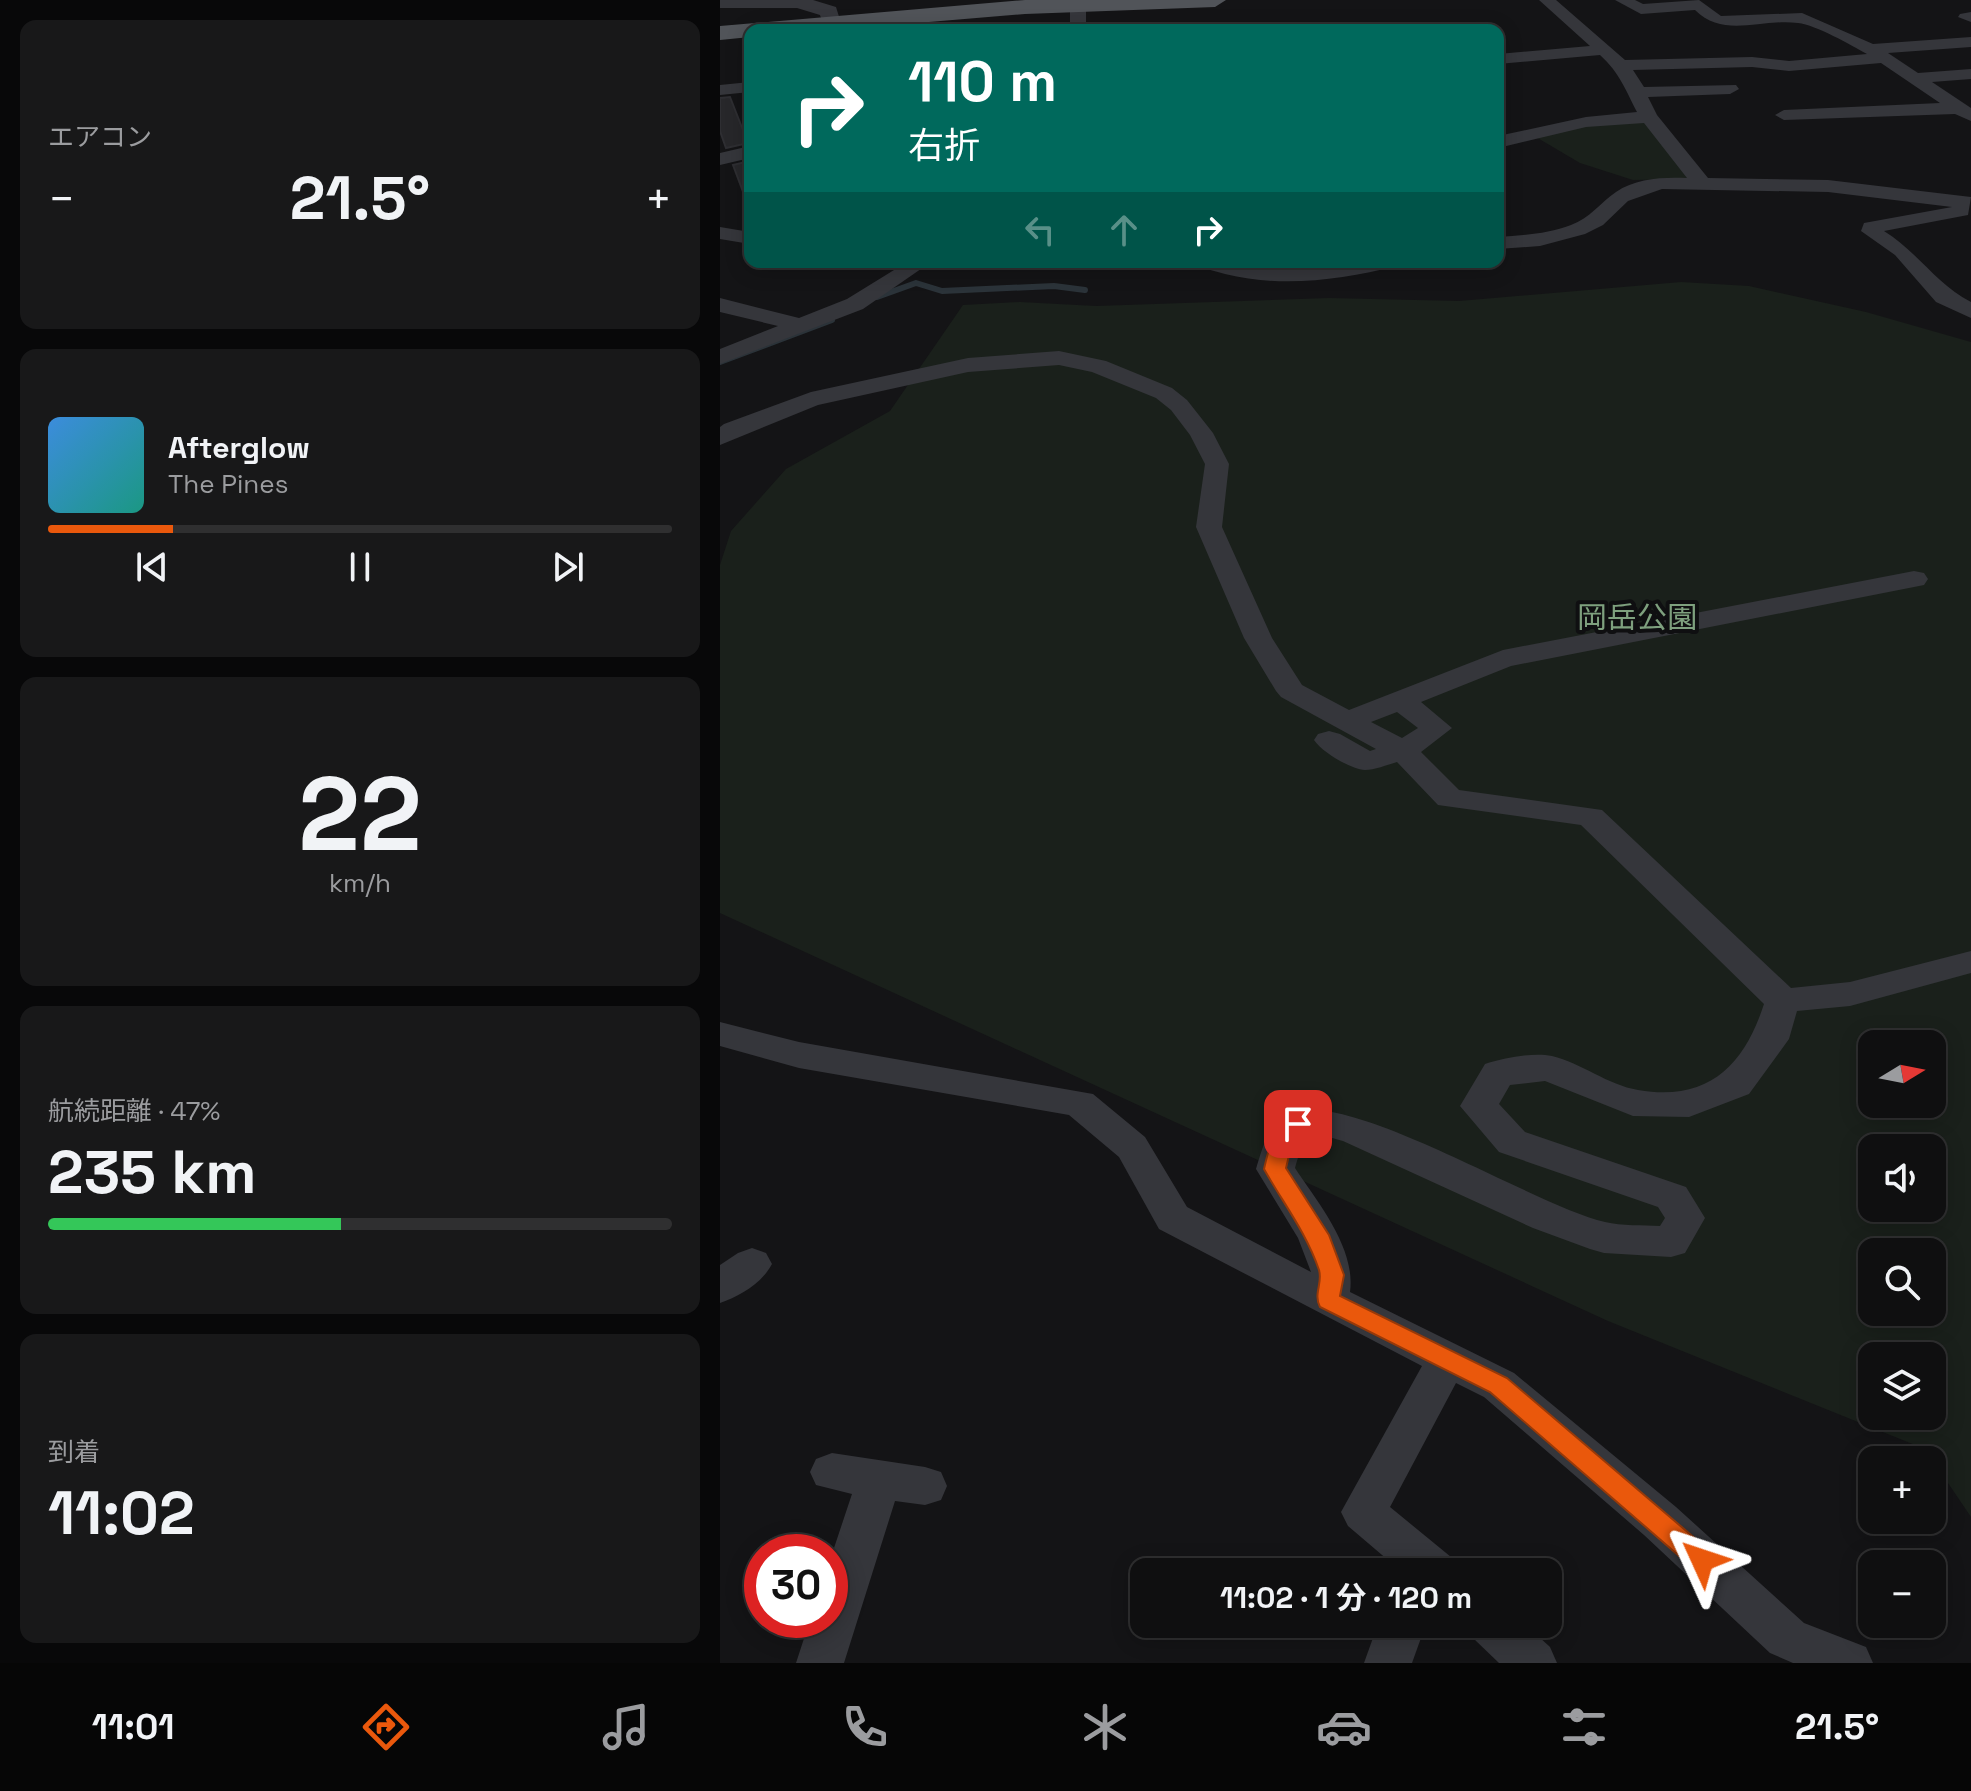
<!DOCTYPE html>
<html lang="ja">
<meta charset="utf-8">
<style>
body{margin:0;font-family:"Space Grotesk","Noto Sans JP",sans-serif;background:#181819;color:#f1f3f6;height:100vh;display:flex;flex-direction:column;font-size:30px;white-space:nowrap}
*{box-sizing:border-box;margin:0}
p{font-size:26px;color:#9b9c9f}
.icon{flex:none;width:44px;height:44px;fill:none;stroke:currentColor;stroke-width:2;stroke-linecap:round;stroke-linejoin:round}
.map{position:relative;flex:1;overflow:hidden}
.side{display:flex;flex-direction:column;gap:20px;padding:20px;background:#080809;width:720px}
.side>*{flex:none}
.hud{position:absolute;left:24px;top:24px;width:760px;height:244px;border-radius:16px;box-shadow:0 4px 20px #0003,0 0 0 2px #2f2f30;background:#00695c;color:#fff;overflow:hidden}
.needle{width:52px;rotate:80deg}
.buttons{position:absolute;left:1138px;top:1030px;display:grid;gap:16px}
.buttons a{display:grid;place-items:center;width:88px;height:88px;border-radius:16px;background:#0f0f10;box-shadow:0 4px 20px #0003,0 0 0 2px #2f2f30;font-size:40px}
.speed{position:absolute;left:24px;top:1534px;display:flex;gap:16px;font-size:40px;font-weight:700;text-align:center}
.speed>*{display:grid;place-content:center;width:104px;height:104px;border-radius:50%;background:#0f0f10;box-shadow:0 4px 20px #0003,0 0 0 2px #2f2f30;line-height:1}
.speed .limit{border:12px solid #d22;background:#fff;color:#111}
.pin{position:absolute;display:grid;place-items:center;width:68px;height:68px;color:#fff;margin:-34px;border-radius:16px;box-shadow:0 4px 12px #0006}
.me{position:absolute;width:88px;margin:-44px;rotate:312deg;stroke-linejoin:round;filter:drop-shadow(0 0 6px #0008)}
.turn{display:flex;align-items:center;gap:28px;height:168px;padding:0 32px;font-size:36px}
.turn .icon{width:104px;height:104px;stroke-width:2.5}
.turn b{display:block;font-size:56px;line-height:68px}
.lanes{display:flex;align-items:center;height:76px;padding:0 32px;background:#0003;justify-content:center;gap:40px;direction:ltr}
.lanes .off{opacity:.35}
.big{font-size:60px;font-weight:700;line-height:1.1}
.side .widget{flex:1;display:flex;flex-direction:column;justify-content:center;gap:12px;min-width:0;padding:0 28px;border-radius:16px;background:#181819}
.side .dial{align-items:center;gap:0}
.dial b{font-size:104px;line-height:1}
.song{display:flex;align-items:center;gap:24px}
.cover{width:96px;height:96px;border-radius:12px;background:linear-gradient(135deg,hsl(210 70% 55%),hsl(170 70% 35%))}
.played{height:8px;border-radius:4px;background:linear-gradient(90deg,#ea580c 20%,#2f2f30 20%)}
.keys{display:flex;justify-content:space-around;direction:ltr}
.heat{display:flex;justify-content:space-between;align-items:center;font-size:44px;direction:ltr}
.charge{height:12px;border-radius:6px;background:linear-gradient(90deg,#34c759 47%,#2f2f30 0)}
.trip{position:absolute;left:410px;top:1558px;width:432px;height:80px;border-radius:16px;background:#0f0f10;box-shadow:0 4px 20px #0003,0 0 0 2px #2f2f30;font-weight:700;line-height:80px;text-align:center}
.tab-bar{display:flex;height:128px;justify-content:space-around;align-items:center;background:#060606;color:#9b9c9f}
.tab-bar .icon{width:56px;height:56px}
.tab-bar .active{color:#ea580c}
.tab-bar b{font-size:36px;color:#f1f3f6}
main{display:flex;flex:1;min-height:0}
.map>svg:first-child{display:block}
.green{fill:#1a201b;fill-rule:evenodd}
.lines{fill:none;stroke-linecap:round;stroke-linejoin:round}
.stream{stroke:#2b3339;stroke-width:6}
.building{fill:#27272a;stroke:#2e2e32;stroke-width:2}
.minor{fill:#35363b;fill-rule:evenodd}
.tertiary{fill:#35363b;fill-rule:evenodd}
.primary{fill:#515459;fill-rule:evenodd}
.route{fill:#ea580c;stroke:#983908;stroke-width:2}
.labels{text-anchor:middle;stroke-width:8;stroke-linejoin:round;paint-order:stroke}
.park-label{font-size:30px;fill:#7ea07e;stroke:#0f0f11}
</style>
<main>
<section class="side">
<div class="widget"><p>エアコン</p>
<div class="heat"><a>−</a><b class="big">21.5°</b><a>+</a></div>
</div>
<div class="widget">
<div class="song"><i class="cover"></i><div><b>Afterglow</b><p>The Pines</p></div></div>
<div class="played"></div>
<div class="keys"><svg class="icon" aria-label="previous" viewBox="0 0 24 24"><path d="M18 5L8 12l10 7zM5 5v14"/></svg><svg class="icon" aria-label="pause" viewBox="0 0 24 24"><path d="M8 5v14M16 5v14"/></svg><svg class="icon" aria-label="next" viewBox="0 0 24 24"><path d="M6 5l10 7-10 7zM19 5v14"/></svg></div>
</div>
<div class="widget dial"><b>22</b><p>km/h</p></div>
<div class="widget"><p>航続距離 · 47%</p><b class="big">235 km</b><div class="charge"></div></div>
<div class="widget"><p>到着</p><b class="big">11:02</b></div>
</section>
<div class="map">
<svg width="1251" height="1663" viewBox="0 0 1251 1663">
<rect width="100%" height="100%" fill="#141416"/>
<g class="green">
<path d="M 924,119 L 971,179 L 913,180 L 860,163 L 816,137 L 863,125 Z"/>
<path d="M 961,282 L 1029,286 L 1146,312 L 1251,342 L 1251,1517 L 1205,1449 L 888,1321 L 0,913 L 0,565 L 11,531 L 66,469 L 170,411 L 243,305 L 300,302 L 376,306 L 609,298 L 739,301 ZM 1152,1044 L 1212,1044 L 1212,1104 L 1152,1104 ZM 1152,1148 L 1212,1148 L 1212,1208 L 1152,1208 ZM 1152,1252 L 1212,1252 L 1212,1312 L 1152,1312 ZM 1152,1356 L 1212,1356 L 1212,1416 L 1152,1416 Z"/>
</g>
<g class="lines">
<g class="stream">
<path d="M 157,297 L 196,283 L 222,291 L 334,286 L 365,290"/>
<path d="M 0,362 L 112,320"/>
</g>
</g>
<g class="building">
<path d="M 10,97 L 28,143 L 6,148 L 0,131 L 0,98 Z"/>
<path d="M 30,161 L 30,205 L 28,205 L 13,165 Z"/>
</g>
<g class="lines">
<g class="minor">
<path d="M 358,0 L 366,5 L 366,30 L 350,30 L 350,5 Z"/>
<path d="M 819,0 L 836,0 L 905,60 L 1032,57 L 1069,61 L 1147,54 C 1131,45 1096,25 1078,23 C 1041,18 1004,39 975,10 L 921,14 L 895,0 L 915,0 L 923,4 L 979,0 L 1001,16 L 1082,13 L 1153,44 L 1251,37 L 1251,47 L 1168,53 L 1198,73 L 1251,69 L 1251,79 L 1212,82 L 1251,108 L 1251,121 L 1235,114 L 1064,120 L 1055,115 L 1064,110 L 1220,103 L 1161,63 L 1069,71 L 1032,67 L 913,70 L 924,87 L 1016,85 L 1019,89 L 1010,94 L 928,97 L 937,115 L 988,178 L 1108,180 L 1251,197 L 1248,215 L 1164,231 C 1199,253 1217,285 1251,302 L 1251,318 L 1216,302 L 1175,255 L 1141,231 L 1144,223 L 1232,207 L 1108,192 L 942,189 L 908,201 L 883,225 L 865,234 L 820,246 L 778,249 L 778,237 C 803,235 828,234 851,225 C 870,218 880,203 896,192 C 916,178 944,177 967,178 L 924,123 L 866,127 L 778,148 L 778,136 L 866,117 L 917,112 C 906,91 900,73 880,55 L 778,64 L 778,54 L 870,46 Z"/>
<path d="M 1251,12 L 1251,22 L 1238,17 L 1240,14 Z"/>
<path d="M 30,82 L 30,92 L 0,95 L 0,85 Z"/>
<path d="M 30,146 L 30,158 L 0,165 L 0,153 Z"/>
<path d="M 0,227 L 30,232 L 30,244 L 0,239 Z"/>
<path d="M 187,262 L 211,262 L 143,309 L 0,364 L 0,349 L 58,326 L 0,312 L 0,298 L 79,318 L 127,299 Z"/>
<path d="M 478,262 L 578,269 L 638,262 L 679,262 L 676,266 C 621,280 561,288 505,274 C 496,271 484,270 478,262 Z"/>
<path d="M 339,351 L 386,361 L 452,388 L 467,400 L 493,433 L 509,464 L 502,527 L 552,638 L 582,685 L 629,710 L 783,650 L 1194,571 L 1204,573 L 1208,579 L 1204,585 L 1194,587 L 791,666 L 701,702 L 732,728 L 701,752 L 739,790 L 882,810 L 1071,988 L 1130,982 L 1251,951 L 1251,973 L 1130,1006 L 1077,1011 L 1069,1039 L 1029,1094 L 969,1117 L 913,1116 L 825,1081 L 790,1085 L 779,1104 L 805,1132 L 966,1187 L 985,1218 L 965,1253 L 951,1257 L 884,1253 L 870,1249 L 813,1228 L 623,1141 C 589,1130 584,1136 575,1168 C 598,1203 636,1248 630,1292 L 794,1373 L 956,1507 L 1084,1623 L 1146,1647 L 1153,1663 L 1073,1663 L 1050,1653 L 924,1535 L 764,1397 L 736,1383 L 670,1507 L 731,1557 L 738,1572 L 682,1572 L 628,1526 L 621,1512 L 702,1366 L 439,1229 L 399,1157 L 349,1115 L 79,1068 L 0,1046 L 0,1022 L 79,1042 L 373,1094 L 425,1137 L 467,1207 L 591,1272 L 578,1238 L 536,1169 C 542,1149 549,1122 570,1113 C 630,1089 813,1205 885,1222 C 902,1226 922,1225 940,1226 L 945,1218 L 938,1207 L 779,1152 L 740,1106 L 765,1064 C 784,1058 813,1052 832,1056 C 861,1063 888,1085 918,1090 C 988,1102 1024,1066 1044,1004 L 861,825 L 718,805 L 677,762 C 667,765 654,770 645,770 C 630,769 602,752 594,740 L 598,734 L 609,731 L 620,734 L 650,751 L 656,749 L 561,697 L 556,691 L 524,638 L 476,527 L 485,464 L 470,435 L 451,410 L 436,398 L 372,372 L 339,365 L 248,372 L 98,405 L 0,445 L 0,427 L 4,424 L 91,392 L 248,358 ZM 677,712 L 698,728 L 682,738 L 651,722 Z"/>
<path d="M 32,1248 L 46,1253 L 52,1264 C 42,1283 20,1296 0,1303 L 0,1265 L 18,1253 Z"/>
<path d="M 112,1453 L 205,1467 L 221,1472 L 227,1486 L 221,1500 L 205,1505 L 175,1501 L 124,1663 L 76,1663 L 90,1620 L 110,1620 L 110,1560 L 132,1494 L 96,1485 L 90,1472 L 96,1459 Z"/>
<path d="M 658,1624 L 706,1624 L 692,1663 L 644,1663 Z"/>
<path d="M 747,1624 L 805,1624 L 830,1647 L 837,1663 L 779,1663 L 754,1639 Z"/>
</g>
<path class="tertiary" d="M 0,0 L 93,0 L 116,7 L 121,23 L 111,29 L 104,27 L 100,15 L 77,8 L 0,8 Z"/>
<path class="primary" d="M 305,0 L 506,0 L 495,7 L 305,14 L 114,30 L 30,30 L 30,37 L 0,40 L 0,26 Z"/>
</g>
<path class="route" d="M 578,1116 L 586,1118 L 589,1124 L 572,1143 L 566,1168 L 609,1235 L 624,1275 L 620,1296 L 787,1378 L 991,1552 L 995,1560 L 991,1568 L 982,1571 L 973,1568 L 770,1392 L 600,1307 C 593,1294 603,1283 599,1270 C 586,1232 563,1203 544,1169 C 549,1147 554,1123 578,1116 Z"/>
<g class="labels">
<g class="park-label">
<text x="917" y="628">岡岳公園</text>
</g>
</g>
</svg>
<div class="buttons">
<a><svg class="needle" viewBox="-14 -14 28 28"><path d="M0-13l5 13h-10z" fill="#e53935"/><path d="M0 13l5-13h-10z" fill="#9b9c9f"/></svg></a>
<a><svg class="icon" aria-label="sound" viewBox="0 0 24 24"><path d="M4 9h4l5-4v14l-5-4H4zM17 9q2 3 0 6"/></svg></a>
<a><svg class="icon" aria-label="search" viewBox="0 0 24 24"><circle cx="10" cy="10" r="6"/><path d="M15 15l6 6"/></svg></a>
<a><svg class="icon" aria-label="layers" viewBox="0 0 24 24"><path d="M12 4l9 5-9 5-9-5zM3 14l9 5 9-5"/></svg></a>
<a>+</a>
<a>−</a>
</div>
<div class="speed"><div class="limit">30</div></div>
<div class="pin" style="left:578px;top:1124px;background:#d93025"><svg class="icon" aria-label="arrive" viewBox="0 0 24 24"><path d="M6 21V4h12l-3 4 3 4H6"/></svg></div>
<svg class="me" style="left:982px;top:1560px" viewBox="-20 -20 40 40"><path d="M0-17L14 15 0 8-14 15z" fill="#ea580c" stroke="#fff" stroke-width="4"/></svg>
<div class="trip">11:02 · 1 分 · 120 m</div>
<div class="hud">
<div class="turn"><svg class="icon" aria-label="right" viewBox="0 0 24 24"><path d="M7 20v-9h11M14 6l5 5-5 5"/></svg><div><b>110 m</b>右折</div></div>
<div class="lanes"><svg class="icon off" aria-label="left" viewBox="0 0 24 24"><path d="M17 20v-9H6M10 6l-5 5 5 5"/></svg><svg class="icon off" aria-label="ahead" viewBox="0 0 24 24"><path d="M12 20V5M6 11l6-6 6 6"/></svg><svg class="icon" aria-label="right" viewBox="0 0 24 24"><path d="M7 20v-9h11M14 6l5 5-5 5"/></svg></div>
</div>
</div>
</main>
<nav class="tab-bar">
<b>11:01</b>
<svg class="icon active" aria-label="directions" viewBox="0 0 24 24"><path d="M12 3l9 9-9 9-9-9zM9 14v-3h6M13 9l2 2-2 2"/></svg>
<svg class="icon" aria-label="music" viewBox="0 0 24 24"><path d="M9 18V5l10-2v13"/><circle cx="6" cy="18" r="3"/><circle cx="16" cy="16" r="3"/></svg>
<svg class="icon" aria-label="phone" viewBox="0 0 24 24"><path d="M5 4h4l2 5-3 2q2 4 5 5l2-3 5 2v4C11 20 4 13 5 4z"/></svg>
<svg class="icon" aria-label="climate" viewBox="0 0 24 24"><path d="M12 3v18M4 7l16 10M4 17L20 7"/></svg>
<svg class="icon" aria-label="car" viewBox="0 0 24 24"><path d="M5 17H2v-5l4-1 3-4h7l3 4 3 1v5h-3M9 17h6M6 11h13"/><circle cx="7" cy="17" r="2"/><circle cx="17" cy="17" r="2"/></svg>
<svg class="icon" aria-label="filters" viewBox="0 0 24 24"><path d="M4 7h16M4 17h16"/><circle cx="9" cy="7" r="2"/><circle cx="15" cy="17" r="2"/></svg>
<b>21.5°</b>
</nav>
